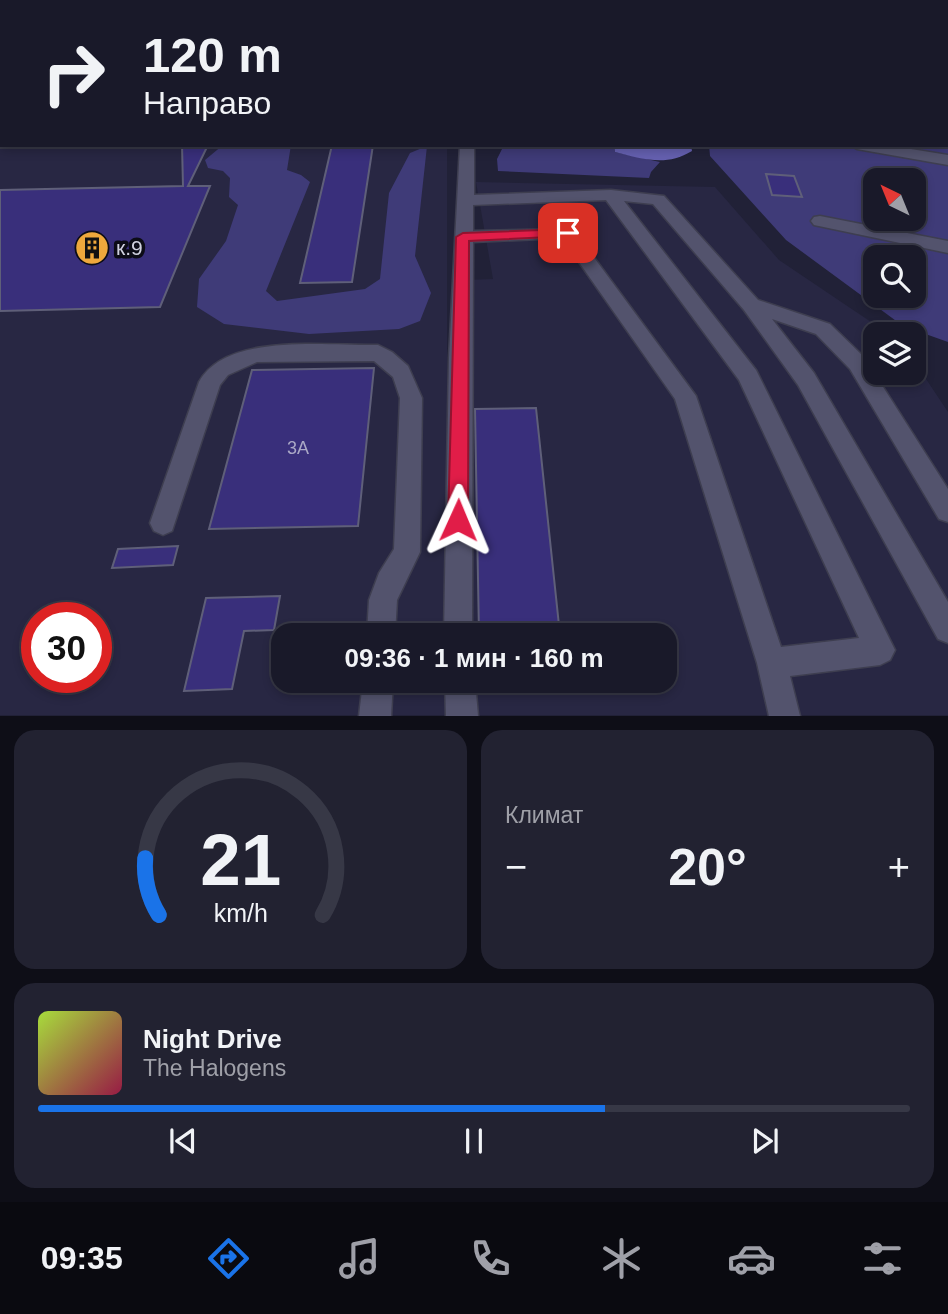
<!DOCTYPE html>
<html lang="ru">
<meta charset="utf-8">
<style>
body{margin:0;font-family:Helvetica,sans-serif;background:#222231;color:#f1f3f6;height:100vh;display:flex;flex-direction:column;font-size:26px;white-space:nowrap}
*{box-sizing:border-box;margin:0}
p{font-size:23px;color:#9fa0a8}
.icon{flex:none;width:38px;height:38px;fill:none;stroke:currentColor;stroke-width:2;stroke-linecap:round;stroke-linejoin:round}
.map{position:relative;height:716px;overflow:hidden}
.drawer{display:flex;flex-direction:column;gap:14px;padding:14px;background:#0e0e17;flex:1}
.drawer>*{flex:none}
.top-card{position:absolute;left:0px;top:0px;width:948px;height:147px;box-shadow:0 4px 10px #0003,0 0 0 2px #373846;background:#191929;color:#f1f3f6;overflow:hidden}
.needle{width:46px;rotate:317deg}
.fabs{position:absolute;left:863px;top:168px;display:grid;gap:14px}
.fabs a{display:grid;place-items:center;width:63px;height:63px;border-radius:14px;background:#191929;box-shadow:0 4px 10px #0003,0 0 0 2px #373846;font-size:35px}
.speed{position:absolute;left:21px;top:602px;display:flex;gap:14px;font-size:35px;font-weight:700;text-align:center}
.speed>*{display:grid;place-content:center;width:91px;height:91px;border-radius:50%;background:#191929;box-shadow:0 4px 10px #0003,0 0 0 2px #373846;line-height:1}
.speed .limit{border:10px solid #d22;background:#fff;color:#111}
.pin{position:absolute;display:grid;place-items:center;width:60px;height:60px;color:#fff;margin:-30px;border-radius:14px;box-shadow:0 4px 10px #0006}
.me{position:absolute;width:77px;margin:-38px;rotate:1deg;stroke-linejoin:round;filter:drop-shadow(0 0 5px #0008)}
.turn{display:flex;align-items:center;gap:24px;height:147px;padding:0 28px;font-size:32px}
.turn .icon{width:91px;height:91px;stroke-width:2.5}
.turn b{display:block;font-size:49px;line-height:60px}
.big{font-size:52px;font-weight:800;line-height:1.1}
.drawer .card{flex:1;display:flex;flex-direction:column;justify-content:center;gap:10px;min-width:0;padding:0 24px;border-radius:21px;background:#222231}
.drawer .dial{align-items:center;gap:0}
.dial svg{height:182px;overflow:visible;fill:none;stroke:#373846;stroke-width:7;stroke-linecap:round;text-anchor:middle}
.dial text{fill:#f1f3f6;stroke:none}
.song{display:flex;align-items:center;gap:21px}
.cover{width:84px;height:84px;border-radius:10px;background:linear-gradient(135deg,hsl(80 70% 55%),hsl(340 70% 35%))}
.played{height:7px;border-radius:4px;background:linear-gradient(90deg,#1a73e8 65%,#373846 65%)}
.keys{display:flex;justify-content:space-around;direction:ltr}
.heat{display:flex;justify-content:space-between;align-items:center;font-size:38px;direction:ltr}
.drawer .tiles{flex:1;display:grid;gap:14px;grid-template-columns:1fr 1fr}
.card:last-child{grid-column:span 2}
.trip{position:absolute;left:271px;top:623px;width:406px;height:70px;border-radius:21px;background:#191929;box-shadow:0 4px 10px #0003,0 0 0 2px #373846;font-weight:800;line-height:70px;text-align:center}
.tab-bar{display:flex;height:112px;justify-content:space-around;align-items:center;background:#0a0a10;color:#9fa0a8}
.tab-bar .icon{width:49px;height:49px}
.tab-bar .active{color:#1a73e8}
.tab-bar b{font-size:32px;color:#f1f3f6}
.map>svg:first-child{display:block}
.built{fill:#282743;fill-rule:evenodd}
.green{fill:#3f3b78;fill-rule:evenodd}
.water{fill:#6560b0}
.lines{fill:none;stroke-linecap:round;stroke-linejoin:round}
.taxiway{fill:#4c4c60;fill-rule:evenodd}
.building{fill:#392f7b;stroke:#5f5f79;stroke-width:2}
.minor-casing{stroke:#3e3e50;stroke-width:3}
.minor{fill:#53536d;fill-rule:evenodd}
.route{fill:#e11d48;stroke:#92132f;stroke-width:2}
.labels{text-anchor:middle;stroke-width:7;stroke-linejoin:round;paint-order:stroke}
.number-label{font-size:18px;fill:#aaa8c6}
.poi-label{font-size:21px;fill:#d0d1df;stroke:#0c0c16;text-anchor:start}
</style>
<div class="map">
<svg width="948" height="716" viewBox="0 0 948 716">
<rect width="100%" height="100%" fill="#212137"/>
<g class="built">
<path d="M 0,0 L 498,0 L 2,2 L 2,145 L 447,145 L 447,635 L 284,635 L 284,681 L 447,681 L 448,715 L 0,715 ZM 37,618 L 96,618 L 96,677 L 37,677 Z"/>
<path d="M 476,182 L 715,187 L 779,260 L 871,322 L 884,334 L 875,334 L 875,373 L 914,373 L 914,361 L 948,412 L 948,715 L 473,715 L 472,681 L 665,681 L 665,635 L 472,635 L 467,280 L 493,279 Z"/>
</g>
<g class="green">
<path d="M 744,0 L 948,0 L 948,342 L 903,326 L 786,240 L 710,156 L 709,145 L 947,145 L 947,2 L 742,2 ZM 875,180 L 914,180 L 914,219 L 875,219 ZM 875,257 L 914,257 L 914,296 L 875,296 Z"/>
<path d="M 223,145 L 291,145 L 287,170 L 301,175 L 310,182 L 266,291 L 277,301 L 365,289 L 380,279 L 389,193 L 410,153 L 427,146 L 415,256 L 431,293 L 420,321 L 399,329 L 309,334 L 224,324 L 197,307 L 199,279 L 226,241 L 238,205 L 229,197 L 230,178 L 223,171 L 208,168 L 205,160 Z"/>
<path d="M 504,145 L 614,145 L 615,152 L 660,162 L 651,172 L 649,178 L 498,171 L 497,159 Z"/>
</g>
<path class="water" d="M 614,145 L 691,145 L 692,151 C 666,167 643,159 615,152 Z"/>
<g class="lines">
<path class="taxiway" d="M 5,0 L 36,0 L 4,2 Z"/>
</g>
<g class="building">
<path d="M 182,145 L 208,145 L 188,186 L 210,186 L 160,307 L 0,311 L 0,190 L 183,186 Z"/>
<path d="M 332,145 L 373,145 L 352,282 L 300,283 Z"/>
<path d="M 766,174 L 794,176 L 802,197 L 772,195 Z"/>
<path d="M 374,368 L 358,526 L 209,529 L 252,370 Z"/>
<path d="M 536,408 L 560,635 L 479,635 L 475,409 Z"/>
<path d="M 178,546 L 173,565 L 112,568 L 118,549 Z"/>
<path d="M 280,596 L 274,630 L 244,631 L 232,689 L 184,691 L 206,598 Z"/>
</g>
<g class="lines">
<g class="minor-casing">
<g id="minor">
<rect x="425" y="0" width="10" height="2"/>
<path d="M 508,0 L 519,0 L 507,2 Z"/>
<path d="M 915,0 L 938,0 L 939,2 L 916,2 Z"/>
<rect x="0" y="22" width="2" height="6"/>
<rect x="947" y="41" width="1" height="8"/>
<rect x="947" y="92" width="1" height="8"/>
<path d="M 460,145 L 474,145 L 474,195 L 611,190 L 664,196 L 758,300 L 830,324 L 864,357 L 948,489 L 948,522 L 939,519 L 850,369 L 816,334 L 772,319 L 814,373 L 948,602 L 948,643 L 938,639 L 798,385 L 744,310 L 653,204 L 624,201 L 756,370 L 890,640 L 895,650 L 890,660 L 880,665 L 790,676 L 800,716 L 769,716 L 757,663 L 675,399 L 562,238 L 473,242 L 472,635 L 444,635 L 449,358 ZM 606,200 L 739,380 L 859,638 L 781,647 L 696,396 L 573,229 L 473,231 L 473,205 Z"/>
<path d="M 850,145 L 886,145 L 948,155 L 948,165 L 857,149 Z"/>
<path d="M 820,216 L 948,241 L 948,253 L 814,225 L 811,221 L 814,217 Z"/>
<path d="M 378,345 L 392,352 L 408,366 L 422,398 L 420,552 L 397,600 L 395,635 L 367,635 L 369,600 L 379,573 L 394,549 L 400,398 L 393,377 L 374,361 L 257,362 L 228,375 L 220,385 L 172,531 L 163,535 L 154,531 L 150,523 L 199,382 C 226,332 328,346 378,345 Z"/>
<path d="M 363,681 L 393,681 L 391,716 L 359,716 Z"/>
<path d="M 445,681 L 475,681 L 478,716 L 446,716 Z"/>
</g>
</g>
<use href="#minor" class="minor"/>
</g>
<path class="route" d="M 568,229 L 572,230 L 572,236 L 469,241 L 468,520 L 465,526 L 458,529 L 451,526 L 448,520 L 456,237 L 463,233 Z"/>
<defs>
<g id="building-disc" transform="scale(1.75)"><circle r="9.5" fill="#eea83c" stroke="#0c0c16"/><path d="M-4-6H4V6H1V3H-1V6H-4ZM-2.5-4.3h1.7v1.8h-1.7ZM.8-4.3h1.7v1.8H.8ZM-2.5-1h1.7V.8h-1.7ZM.8-1h1.7V.8H.8Z" fill="#111"/></g>
</defs>
<g fill-rule="evenodd">
<use href="#building-disc" x="92" y="248"/>
</g>
<g class="labels">
<g class="number-label">
<text x="298" y="454">3А</text>
</g>
<g class="poi-label">
<text x="116" y="255">к.9</text>
</g>
</g>
</svg>
<div class="fabs">
<a><svg class="needle" viewBox="-14 -14 28 28"><path d="M0-13l5 13h-10z" fill="#e53935"/><path d="M0 13l5-13h-10z" fill="#9fa0a8"/></svg></a>
<a><svg class="icon" aria-label="search" viewBox="0 0 24 24"><circle cx="10" cy="10" r="6"/><path d="M15 15l6 6"/></svg></a>
<a><svg class="icon" aria-label="layers" viewBox="0 0 24 24"><path d="M12 4l9 5-9 5-9-5zM3 14l9 5 9-5"/></svg></a>
</div>
<div class="speed"><div class="limit">30</div></div>
<div class="pin" style="left:568px;top:233px;background:#d93025"><svg class="icon" aria-label="arrive" viewBox="0 0 24 24"><path d="M6 21V4h12l-3 4 3 4H6"/></svg></div>
<svg class="me" style="left:458px;top:520px" viewBox="-20 -20 40 40"><path d="M0-17L14 15 0 8-14 15z" fill="#e11d48" stroke="#fff" stroke-width="4"/></svg>
<div class="trip">09:36 · 1 мин · 160 m</div>
<div class="top-card">
<div class="turn"><svg class="icon" aria-label="right" viewBox="0 0 24 24"><path d="M7 20v-9h11M14 6l5 5-5 5"/></svg><div><b>120 m</b>Направо</div></div>
</div>
</div>
<section class="drawer">
<div class="tiles">
<div class="card dial"><svg viewBox="0 0 100 80">
<path d="M14 69A42 42 0 1 1 86 69"/>
<path d="M14 69A42 42 0 0 1 8 44" stroke="#1a73e8"/>
<text x="50" y="56" font-size="32" font-weight="700">21</text>
<text x="50" y="72" font-size="11">km/h</text>
</svg></div>
<div class="card"><p>Климат</p>
<div class="heat"><a>−</a><b class="big">20°</b><a>+</a></div>
</div>
<div class="card">
<div class="song"><i class="cover"></i><div><b>Night Drive</b><p>The Halogens</p></div></div>
<div class="played"></div>
<div class="keys"><svg class="icon" aria-label="previous" viewBox="0 0 24 24"><path d="M18 5L8 12l10 7zM5 5v14"/></svg><svg class="icon" aria-label="pause" viewBox="0 0 24 24"><path d="M8 5v14M16 5v14"/></svg><svg class="icon" aria-label="next" viewBox="0 0 24 24"><path d="M6 5l10 7-10 7zM19 5v14"/></svg></div>
</div>
</div>
</section>
<nav class="tab-bar">
<b>09:35</b>
<svg class="icon active" aria-label="directions" viewBox="0 0 24 24"><path d="M12 3l9 9-9 9-9-9zM9 14v-3h6M13 9l2 2-2 2"/></svg>
<svg class="icon" aria-label="music" viewBox="0 0 24 24"><path d="M9 18V5l10-2v13"/><circle cx="6" cy="18" r="3"/><circle cx="16" cy="16" r="3"/></svg>
<svg class="icon" aria-label="phone" viewBox="0 0 24 24"><path d="M5 4h4l2 5-3 2q2 4 5 5l2-3 5 2v4C11 20 4 13 5 4z"/></svg>
<svg class="icon" aria-label="climate" viewBox="0 0 24 24"><path d="M12 3v18M4 7l16 10M4 17L20 7"/></svg>
<svg class="icon" aria-label="car" viewBox="0 0 24 24"><path d="M5 17H2v-5l4-1 3-4h7l3 4 3 1v5h-3M9 17h6M6 11h13"/><circle cx="7" cy="17" r="2"/><circle cx="17" cy="17" r="2"/></svg>
<svg class="icon" aria-label="filters" viewBox="0 0 24 24"><path d="M4 7h16M4 17h16"/><circle cx="9" cy="7" r="2"/><circle cx="15" cy="17" r="2"/></svg>
</nav>
